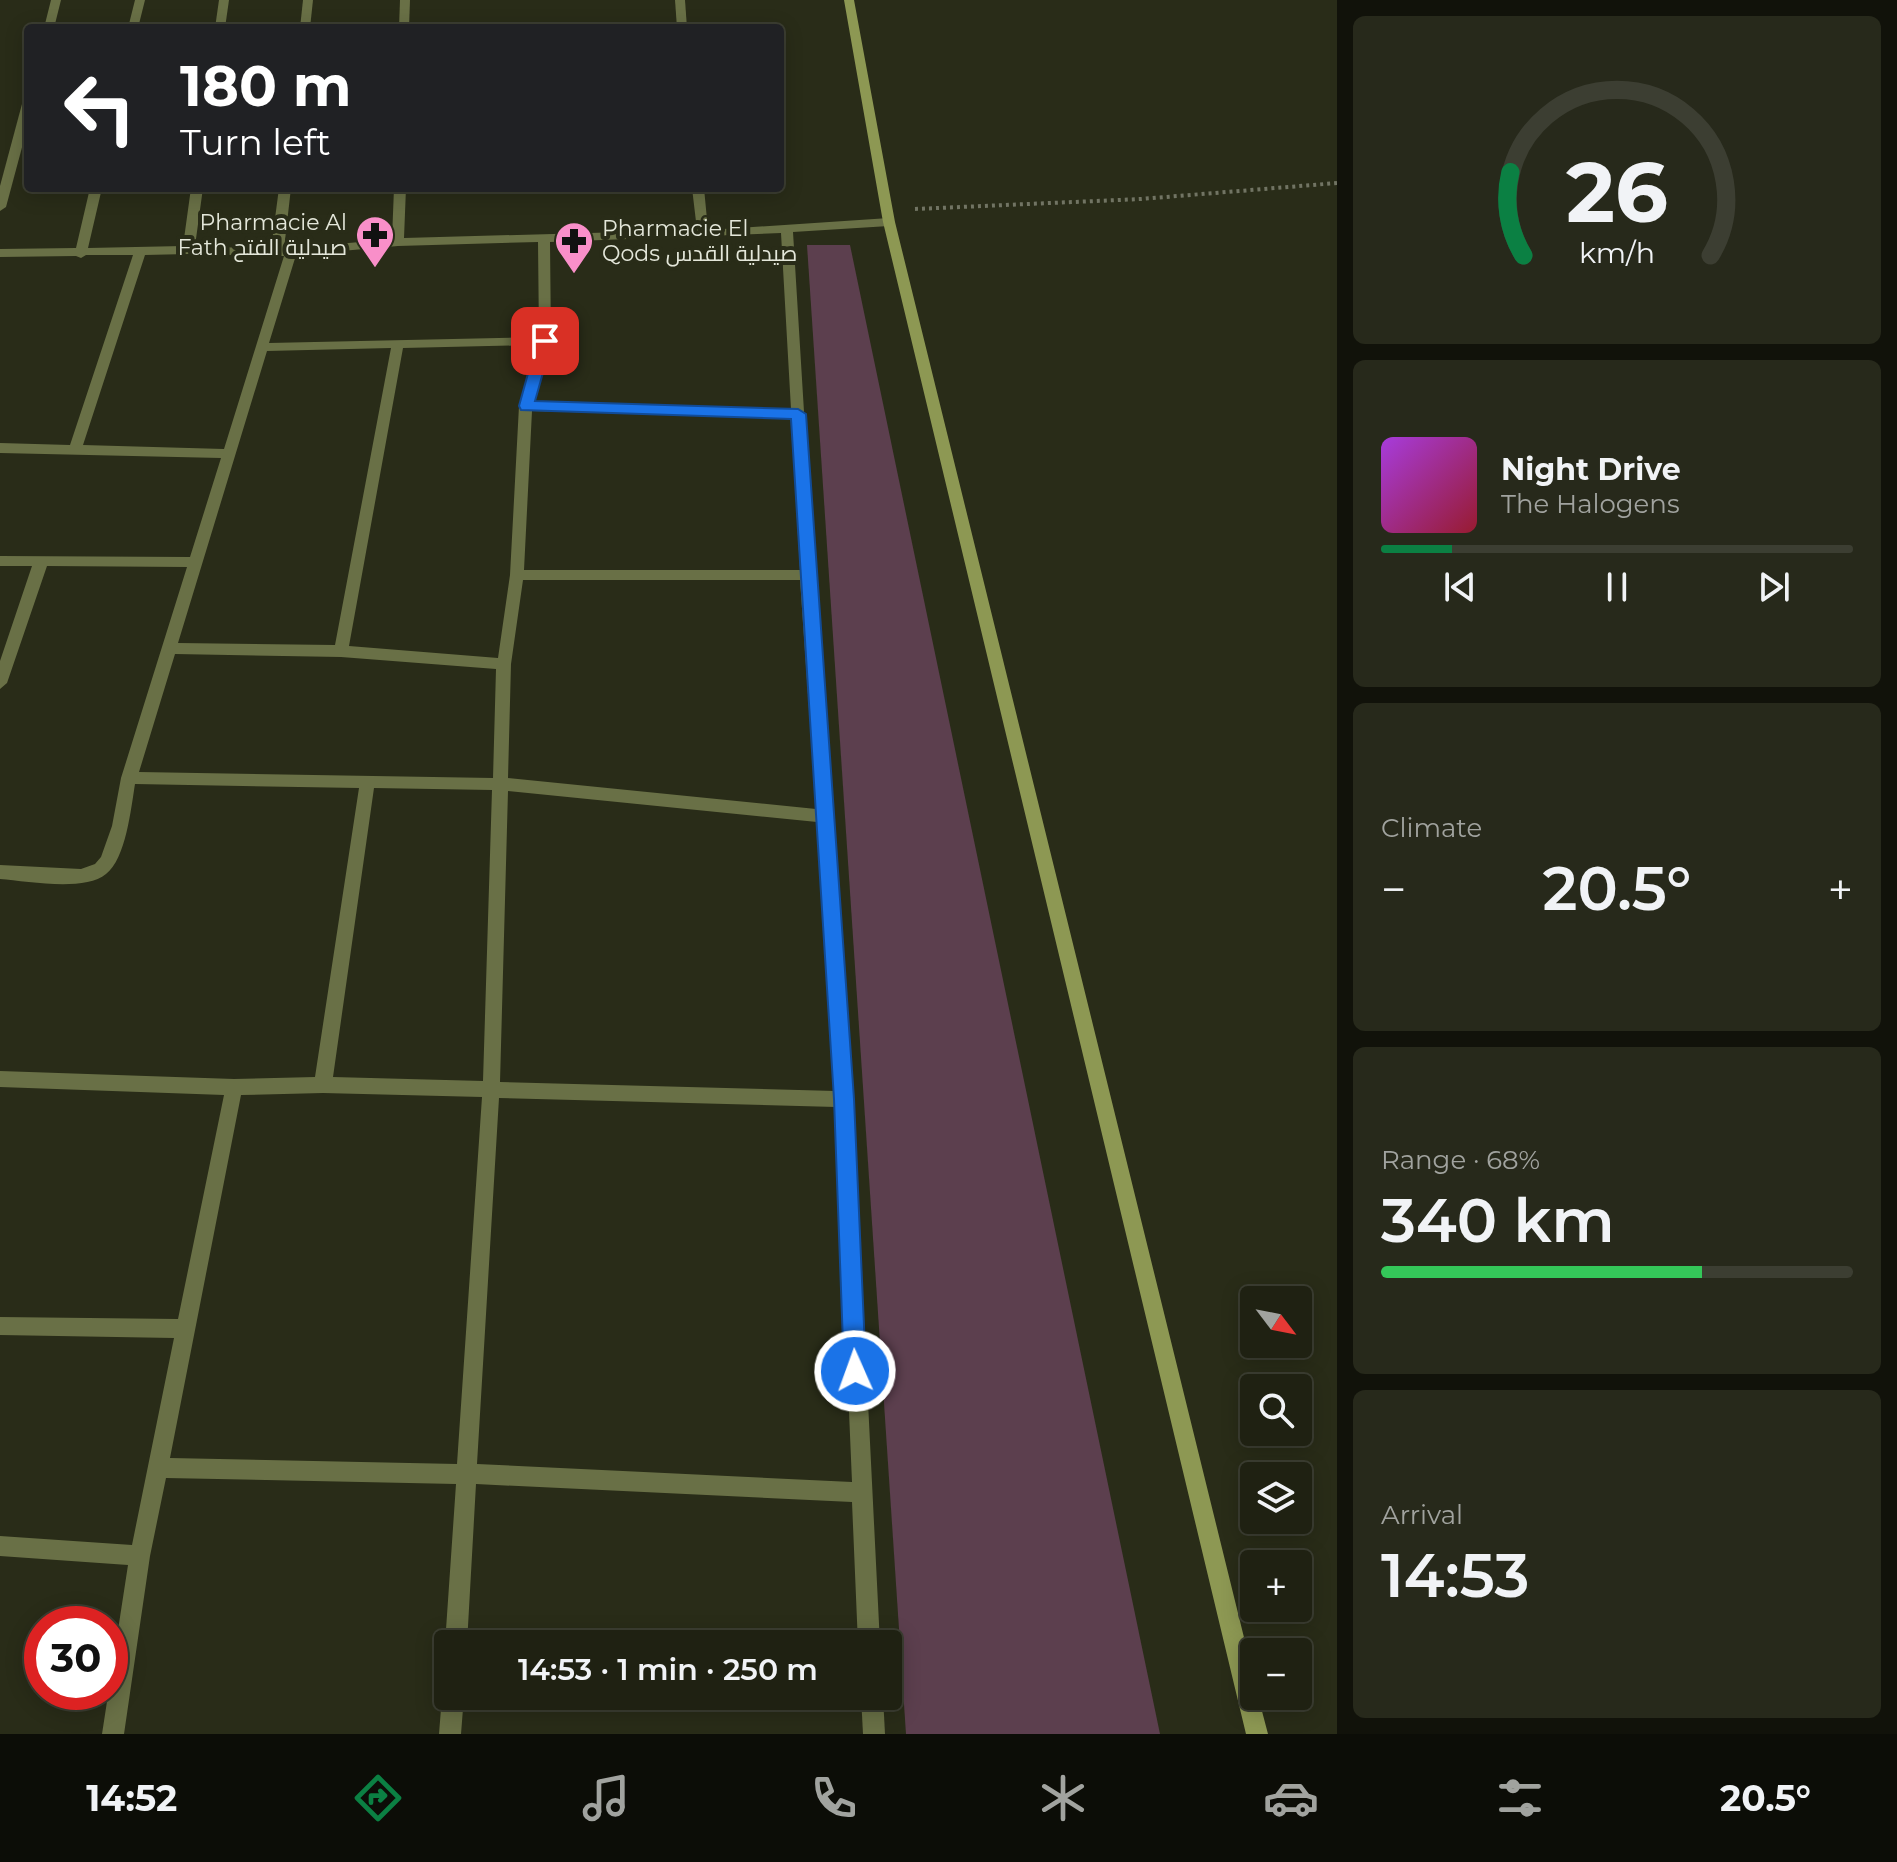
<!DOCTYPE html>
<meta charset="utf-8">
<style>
body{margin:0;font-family:Montserrat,Cairo,sans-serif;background:#27291b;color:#f1f3f6;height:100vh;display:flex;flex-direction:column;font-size:30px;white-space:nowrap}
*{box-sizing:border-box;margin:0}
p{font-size:26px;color:#a1a39f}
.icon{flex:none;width:44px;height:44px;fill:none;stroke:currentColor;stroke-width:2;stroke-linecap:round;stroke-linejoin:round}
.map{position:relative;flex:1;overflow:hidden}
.details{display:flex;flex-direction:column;gap:16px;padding:16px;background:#11120a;width:560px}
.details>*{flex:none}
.top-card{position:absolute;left:24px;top:24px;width:760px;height:168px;border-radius:8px;box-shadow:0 4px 20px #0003,0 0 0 2px #3c3e32;background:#202124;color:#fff;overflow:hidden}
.needle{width:52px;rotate:122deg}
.tools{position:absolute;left:1240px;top:1286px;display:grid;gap:16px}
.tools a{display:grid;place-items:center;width:72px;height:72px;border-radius:8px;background:#1f2112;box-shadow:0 4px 20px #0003,0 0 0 2px #3c3e32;font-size:40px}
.speed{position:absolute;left:24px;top:1606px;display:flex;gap:16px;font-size:40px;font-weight:700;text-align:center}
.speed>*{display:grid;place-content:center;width:104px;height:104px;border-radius:50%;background:#1f2112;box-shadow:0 4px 20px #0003,0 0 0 2px #3c3e32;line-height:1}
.speed .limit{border:12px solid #d22;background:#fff;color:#111}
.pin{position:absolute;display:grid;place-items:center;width:68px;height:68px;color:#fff;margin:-34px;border-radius:16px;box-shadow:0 4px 12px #0006}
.me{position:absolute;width:88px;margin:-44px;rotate:358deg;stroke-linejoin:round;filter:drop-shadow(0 0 6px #0008)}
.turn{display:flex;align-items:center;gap:28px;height:168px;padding:0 24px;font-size:36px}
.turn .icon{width:104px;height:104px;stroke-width:2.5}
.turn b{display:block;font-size:56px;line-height:68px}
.big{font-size:60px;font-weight:600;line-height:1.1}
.details .card{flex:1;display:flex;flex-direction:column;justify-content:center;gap:12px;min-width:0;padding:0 28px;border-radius:12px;background:#27291b}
.details .dial{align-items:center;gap:0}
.dial svg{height:208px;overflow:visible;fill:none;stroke:#3c3e32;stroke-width:7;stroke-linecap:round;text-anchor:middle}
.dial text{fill:#f1f3f6;stroke:none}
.song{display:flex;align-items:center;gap:24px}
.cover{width:96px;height:96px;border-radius:12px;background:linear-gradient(135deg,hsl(280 70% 55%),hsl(350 70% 35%))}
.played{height:8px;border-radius:4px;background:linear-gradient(90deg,#0b8043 15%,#3c3e32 15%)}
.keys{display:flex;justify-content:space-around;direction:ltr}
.heat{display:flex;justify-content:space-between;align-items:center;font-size:44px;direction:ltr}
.charge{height:12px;border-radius:6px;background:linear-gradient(90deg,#34c759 68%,#3c3e32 0)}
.trip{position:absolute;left:434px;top:1630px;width:468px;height:80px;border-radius:8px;background:#1f2112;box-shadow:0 4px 20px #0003,0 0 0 2px #3c3e32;font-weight:600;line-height:80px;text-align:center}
.tabs{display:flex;height:128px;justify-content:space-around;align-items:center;background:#0c0d07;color:#a1a39f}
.tabs .icon{width:56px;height:56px}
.tabs .current{color:#0b8043}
.tabs b{font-size:36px;color:#f1f3f6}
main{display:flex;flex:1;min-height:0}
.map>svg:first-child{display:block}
.green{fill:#5c3f4e}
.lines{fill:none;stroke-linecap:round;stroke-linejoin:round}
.path{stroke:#717463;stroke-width:4;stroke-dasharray:3 4;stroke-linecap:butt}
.street{fill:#697046;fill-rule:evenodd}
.secondary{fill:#8d9853;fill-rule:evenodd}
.route{fill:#1a73e8;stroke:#114b97;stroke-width:2}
.labels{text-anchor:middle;stroke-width:8;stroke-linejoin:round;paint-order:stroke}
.far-poi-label{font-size:22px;fill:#e4e7da;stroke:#292c18;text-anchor:end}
</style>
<main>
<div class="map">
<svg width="1337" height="1734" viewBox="0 0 1337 1734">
<rect width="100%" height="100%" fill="#292c18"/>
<path class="green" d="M 807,245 L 850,245 L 1160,1734 L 906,1734 Z"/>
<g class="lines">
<path class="path" d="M 915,209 L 1141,199 L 1337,183"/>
<g class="street">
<path d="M 51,0 L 61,0 L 54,28 L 44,28 Z"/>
<path d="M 135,0 L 145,0 L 138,28 L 128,28 Z"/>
<path d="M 219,0 L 229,0 L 225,28 L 215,28 Z"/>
<path d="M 303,0 L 313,0 L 310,28 L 300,28 Z"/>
<path d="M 400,0 L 410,0 L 409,28 L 399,28 Z"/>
<path d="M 675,0 L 685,0 L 687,28 L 677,28 Z"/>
<path d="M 28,101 L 28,125 L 6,207 L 0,211 L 0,186 L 22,104 Z"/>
<path d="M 90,188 L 102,188 L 88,248 L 183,246 L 191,188 L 203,188 L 195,246 L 271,249 L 279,188 L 291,188 L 284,249 L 392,239 L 394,188 L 406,188 L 404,238 L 697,230 L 692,188 L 704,188 L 708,230 L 889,218 L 895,222 L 889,226 L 793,232 L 814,575 L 853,1099 L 880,1644 L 858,1644 L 852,1502 L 476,1484 L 467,1644 L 448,1644 L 448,1650 L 445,1644 L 456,1484 L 166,1478 L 150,1556 L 124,1734 L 102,1734 L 128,1565 L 0,1556 L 0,1536 L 132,1545 L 174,1338 L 0,1335 L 0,1317 L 178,1319 L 224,1095 L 0,1087 L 0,1071 L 234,1079 L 315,1077 L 359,788 L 135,784 C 131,808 126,859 106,874 C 84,892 27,881 0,879 L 0,865 L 81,869 L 95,864 L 101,857 L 112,826 L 121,778 L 187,567 L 47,566 L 7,683 L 0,689 L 0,661 L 32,566 L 0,566 L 0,556 L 190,557 L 221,458 L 0,453 L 0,443 L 70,445 L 133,255 L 86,255 L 81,258 L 76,256 L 0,257 L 0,249 L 76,248 ZM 781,233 L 791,409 L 534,402 L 551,341 L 550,242 ZM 538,242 L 539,337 L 269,343 L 296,255 L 398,246 ZM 188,254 L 284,256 L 224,449 L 83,445 L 145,255 ZM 537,345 L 519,406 L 510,575 L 498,658 L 349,646 L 403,348 ZM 391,348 L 335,645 L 178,643 L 267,351 ZM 532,411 L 791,418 L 800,570 L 524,570 ZM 523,580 L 800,580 L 816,809 L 508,778 L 511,664 ZM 175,654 L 341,657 L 496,669 L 493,778 L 139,772 ZM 374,788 L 492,790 L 483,1081 L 333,1077 ZM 508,791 L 817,822 L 835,1091 L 500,1082 ZM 323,1093 L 482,1097 L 457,1464 L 170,1458 L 241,1095 ZM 499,1098 L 836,1107 L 852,1482 L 477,1464 Z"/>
<path d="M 448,1687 L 448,1696 L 464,1696 L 461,1734 L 439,1734 L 442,1696 Z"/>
<path d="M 861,1696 L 883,1696 L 885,1734 L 863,1734 Z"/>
</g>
<path class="secondary" d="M 844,0 L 854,0 L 895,222 L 1254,1678 L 1254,1696 L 1258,1696 L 1268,1734 L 1246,1734 L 883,222 Z"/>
</g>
<path class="route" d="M 545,336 L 552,341 L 535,401 L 798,409 L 806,414 L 854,1099 L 866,1371 L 863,1379 L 855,1382 L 848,1379 L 844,1371 L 834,1099 L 791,419 L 521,410 L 519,406 L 537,341 Z"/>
<defs>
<g id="pharmacy-pin" transform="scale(2)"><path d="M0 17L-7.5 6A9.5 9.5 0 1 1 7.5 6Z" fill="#f98fc9" stroke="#292c18"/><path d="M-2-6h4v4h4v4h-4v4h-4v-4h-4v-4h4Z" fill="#111"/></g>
</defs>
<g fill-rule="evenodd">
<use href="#pharmacy-pin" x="375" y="235"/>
<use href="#pharmacy-pin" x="574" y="241"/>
</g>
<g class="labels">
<g class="far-poi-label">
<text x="347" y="230">Pharmacie Al<tspan x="347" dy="25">Fath صيدلية الفتح</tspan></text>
<text x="602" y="236" text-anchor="start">Pharmacie El<tspan x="602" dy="25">Qods صيدلية القدس</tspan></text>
</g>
</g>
</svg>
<div class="tools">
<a><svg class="needle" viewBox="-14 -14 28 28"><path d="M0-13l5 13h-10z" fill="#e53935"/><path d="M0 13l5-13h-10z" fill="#a1a39f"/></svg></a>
<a><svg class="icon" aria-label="search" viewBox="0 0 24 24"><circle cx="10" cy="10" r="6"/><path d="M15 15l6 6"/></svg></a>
<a><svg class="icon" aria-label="layers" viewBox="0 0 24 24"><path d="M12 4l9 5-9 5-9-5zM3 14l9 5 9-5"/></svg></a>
<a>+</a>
<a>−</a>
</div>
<div class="speed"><div class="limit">30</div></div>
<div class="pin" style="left:545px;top:341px;background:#d93025"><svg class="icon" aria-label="arrive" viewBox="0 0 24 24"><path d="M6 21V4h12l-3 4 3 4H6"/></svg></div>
<svg class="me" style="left:855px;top:1371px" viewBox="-20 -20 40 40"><circle r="17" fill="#1a73e8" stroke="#fff" stroke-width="3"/><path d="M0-11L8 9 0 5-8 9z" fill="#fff"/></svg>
<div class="trip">14:53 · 1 min · 250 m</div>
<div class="top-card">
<div class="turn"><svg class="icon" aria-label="left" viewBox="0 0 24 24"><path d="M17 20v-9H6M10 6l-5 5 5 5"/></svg><div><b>180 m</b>Turn left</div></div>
</div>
</div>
<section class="details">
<div class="card dial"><svg viewBox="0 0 100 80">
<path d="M14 69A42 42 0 1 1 86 69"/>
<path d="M14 69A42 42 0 0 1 9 37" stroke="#0b8043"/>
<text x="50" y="56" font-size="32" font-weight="700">26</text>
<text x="50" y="72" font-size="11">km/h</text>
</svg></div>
<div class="card">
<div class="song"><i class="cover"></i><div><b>Night Drive</b><p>The Halogens</p></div></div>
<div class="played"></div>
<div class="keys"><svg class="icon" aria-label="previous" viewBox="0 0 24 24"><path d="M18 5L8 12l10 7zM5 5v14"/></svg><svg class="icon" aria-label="pause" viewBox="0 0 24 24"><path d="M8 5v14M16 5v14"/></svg><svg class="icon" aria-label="next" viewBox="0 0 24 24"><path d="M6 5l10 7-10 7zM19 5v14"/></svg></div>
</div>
<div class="card"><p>Climate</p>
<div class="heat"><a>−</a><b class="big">20.5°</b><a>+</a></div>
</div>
<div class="card"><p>Range · 68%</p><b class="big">340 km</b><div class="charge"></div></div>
<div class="card"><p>Arrival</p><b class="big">14:53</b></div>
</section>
</main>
<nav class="tabs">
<b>14:52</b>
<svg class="icon current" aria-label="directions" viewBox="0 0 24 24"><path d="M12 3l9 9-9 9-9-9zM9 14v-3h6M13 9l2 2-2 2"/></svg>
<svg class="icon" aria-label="music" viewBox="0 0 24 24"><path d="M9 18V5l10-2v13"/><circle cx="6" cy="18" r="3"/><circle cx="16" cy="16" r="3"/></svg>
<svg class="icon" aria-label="phone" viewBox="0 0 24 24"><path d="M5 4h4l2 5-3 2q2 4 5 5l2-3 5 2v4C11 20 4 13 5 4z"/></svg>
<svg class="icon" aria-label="climate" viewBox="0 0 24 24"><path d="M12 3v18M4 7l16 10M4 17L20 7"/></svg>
<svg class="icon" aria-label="car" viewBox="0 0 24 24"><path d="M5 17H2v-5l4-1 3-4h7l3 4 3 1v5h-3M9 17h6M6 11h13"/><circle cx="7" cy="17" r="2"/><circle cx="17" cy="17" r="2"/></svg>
<svg class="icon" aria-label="filters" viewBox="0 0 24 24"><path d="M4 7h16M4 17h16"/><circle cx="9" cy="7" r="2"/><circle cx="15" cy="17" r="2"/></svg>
<b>20.5°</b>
</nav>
